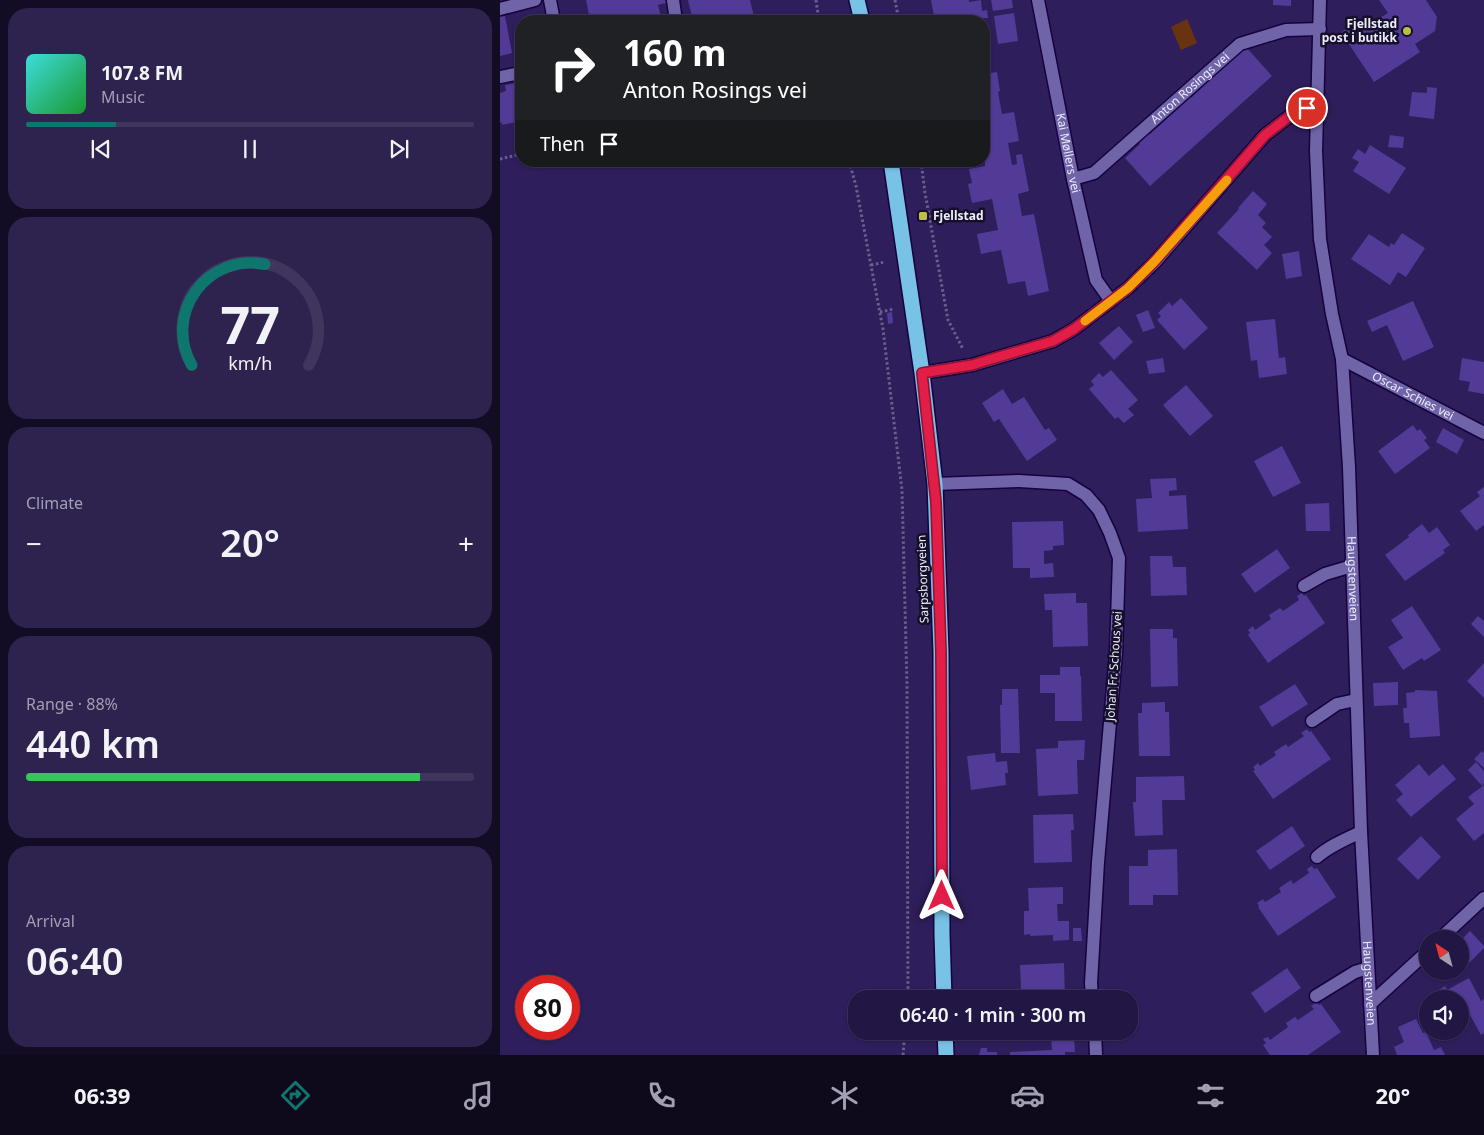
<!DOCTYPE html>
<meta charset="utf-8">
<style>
body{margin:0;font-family:"Noto Sans",sans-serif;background:#2e234f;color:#f1f3f6;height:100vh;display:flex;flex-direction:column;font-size:19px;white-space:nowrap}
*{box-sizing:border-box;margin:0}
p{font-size:16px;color:#a29fb2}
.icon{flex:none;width:28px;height:28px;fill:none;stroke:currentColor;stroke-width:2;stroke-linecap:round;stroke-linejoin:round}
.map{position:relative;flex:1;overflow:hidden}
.panel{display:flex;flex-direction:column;gap:8px;padding:8px;background:#130c25;width:500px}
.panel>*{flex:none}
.guide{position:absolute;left:15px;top:15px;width:475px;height:152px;border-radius:20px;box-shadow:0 1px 4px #0004,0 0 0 1px #3f355d;background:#202124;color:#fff;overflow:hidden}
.needle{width:32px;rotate:324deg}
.buttons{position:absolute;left:919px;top:930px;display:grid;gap:10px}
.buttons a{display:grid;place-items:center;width:50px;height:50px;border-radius:50%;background:#221644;box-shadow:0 1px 4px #0004,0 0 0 1px #3f355d;font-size:25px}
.speed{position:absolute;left:15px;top:975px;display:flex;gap:10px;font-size:25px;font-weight:700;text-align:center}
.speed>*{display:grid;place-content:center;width:65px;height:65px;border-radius:50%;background:#221644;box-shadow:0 1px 4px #0004,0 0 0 1px #3f355d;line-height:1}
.speed .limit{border:8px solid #d22;background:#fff;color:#111}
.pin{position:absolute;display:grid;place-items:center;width:42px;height:42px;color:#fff;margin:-21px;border:2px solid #fff;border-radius:50%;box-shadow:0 1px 5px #0007}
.me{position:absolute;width:55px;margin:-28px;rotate:0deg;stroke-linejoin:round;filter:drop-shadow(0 0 4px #0008)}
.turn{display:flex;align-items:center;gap:18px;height:105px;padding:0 25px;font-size:22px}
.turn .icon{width:65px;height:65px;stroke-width:2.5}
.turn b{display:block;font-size:35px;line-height:42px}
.then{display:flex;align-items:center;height:48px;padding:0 25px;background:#0003;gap:10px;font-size:19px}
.big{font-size:38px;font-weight:600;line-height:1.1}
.panel .card{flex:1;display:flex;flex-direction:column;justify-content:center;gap:8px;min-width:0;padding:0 18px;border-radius:20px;background:#2e234f}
.panel .dial{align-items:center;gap:0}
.dial svg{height:130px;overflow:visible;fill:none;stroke:#3f355d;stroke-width:7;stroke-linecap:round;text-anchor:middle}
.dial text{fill:#f1f3f6;stroke:none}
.song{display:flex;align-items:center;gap:15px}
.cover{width:60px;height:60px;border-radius:8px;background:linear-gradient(135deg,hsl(180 70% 55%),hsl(130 70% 35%))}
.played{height:5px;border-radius:2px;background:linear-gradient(90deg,#0f766e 20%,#3f355d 20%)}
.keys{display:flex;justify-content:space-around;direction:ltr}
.heat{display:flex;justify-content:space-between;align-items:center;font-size:28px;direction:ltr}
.charge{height:8px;border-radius:4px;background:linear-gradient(90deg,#34c759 88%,#3f355d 0)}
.trip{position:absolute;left:348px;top:990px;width:290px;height:50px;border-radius:20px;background:#221644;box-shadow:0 1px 4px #0004,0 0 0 1px #3f355d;font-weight:600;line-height:50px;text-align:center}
.menu{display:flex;height:80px;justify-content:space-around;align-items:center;background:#0e091b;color:#a29fb2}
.menu .icon{width:35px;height:35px}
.menu .on{color:#0f766e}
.menu b{font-size:22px;color:#f1f3f6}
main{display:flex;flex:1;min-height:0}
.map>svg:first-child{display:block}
.park{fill:#69330f}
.building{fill:#513b97}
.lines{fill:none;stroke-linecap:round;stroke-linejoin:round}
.minor-casing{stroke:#18013f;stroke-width:15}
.highway-casing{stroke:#18013f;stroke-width:18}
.path{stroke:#695e8d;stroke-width:3;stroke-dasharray:2.5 2.5;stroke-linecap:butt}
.minor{stroke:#6f64a8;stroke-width:12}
.highway{stroke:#77c2e6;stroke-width:15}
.route-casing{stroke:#92132f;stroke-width:12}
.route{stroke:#e11d48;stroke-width:9}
.slow{stroke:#f59e0b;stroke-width:9}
.poi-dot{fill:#bdbf43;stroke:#150f2a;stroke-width:2}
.labels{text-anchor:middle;stroke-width:5;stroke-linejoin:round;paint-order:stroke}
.poi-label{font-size:12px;font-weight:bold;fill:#edecfb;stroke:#150f2a;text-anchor:end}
.street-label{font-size:12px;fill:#edecfb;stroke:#150f2a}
</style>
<main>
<section class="panel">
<div class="card">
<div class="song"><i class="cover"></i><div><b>107.8 FM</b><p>Music</p></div></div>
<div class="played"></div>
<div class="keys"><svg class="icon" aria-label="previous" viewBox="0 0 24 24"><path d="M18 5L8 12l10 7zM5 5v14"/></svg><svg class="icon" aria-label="pause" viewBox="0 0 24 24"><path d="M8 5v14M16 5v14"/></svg><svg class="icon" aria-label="next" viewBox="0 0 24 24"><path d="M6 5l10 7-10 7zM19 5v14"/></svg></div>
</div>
<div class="card dial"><svg viewBox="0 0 100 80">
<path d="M14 69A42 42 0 1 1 86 69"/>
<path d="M14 69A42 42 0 0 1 59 7" stroke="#0f766e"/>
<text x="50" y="56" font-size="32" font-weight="700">77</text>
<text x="50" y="72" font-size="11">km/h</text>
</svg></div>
<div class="card"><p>Climate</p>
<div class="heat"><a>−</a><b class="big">20°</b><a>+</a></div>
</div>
<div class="card"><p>Range · 88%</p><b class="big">440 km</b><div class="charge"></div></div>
<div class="card"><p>Arrival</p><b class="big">06:40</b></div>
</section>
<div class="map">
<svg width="984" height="1055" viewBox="0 0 984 1055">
<rect width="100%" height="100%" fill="#2e1e5b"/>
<path class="park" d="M 687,19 L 697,43 L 681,50 L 671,27 Z"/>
<g class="building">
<path d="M 86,0 L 165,0 L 166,3 L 158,5 L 161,17 L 143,21 L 100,21 L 99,18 L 90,20 Z"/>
<path d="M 188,0 L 250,0 L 255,21 L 193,21 Z"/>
<path d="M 431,0 L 469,0 L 469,2 L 481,0 L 482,11 L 487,10 L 488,18 L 483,18 L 484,21 L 435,21 Z"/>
<path d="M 491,0 L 512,0 L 513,8 L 493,11 Z"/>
<path d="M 773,0 L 791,0 L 791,6 L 773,5 Z"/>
<path d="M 879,0 L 926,0 L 937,17 L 935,31 L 915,44 L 920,52 L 874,82 L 841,32 L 861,20 L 865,27 L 888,13 Z"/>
<path d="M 514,13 L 518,41 L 498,44 L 494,16 Z"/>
<path d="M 5,16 L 12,53 L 0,56 L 0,17 Z"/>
<path d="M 746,47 L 772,76 L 650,186 L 625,158 L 640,144 L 636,140 L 647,130 L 650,134 L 680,107 L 676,103 L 687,93 L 691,98 L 720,70 L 717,67 L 728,57 L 731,61 Z"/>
<path d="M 497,72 L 500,91 L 498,92 L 502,114 L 514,112 L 519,141 L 508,143 L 512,165 L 517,164 L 516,155 L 522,154 L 529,191 L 518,194 L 522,216 L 534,214 L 549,291 L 528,296 L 525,281 L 508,284 L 501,250 L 481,254 L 477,234 L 498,230 L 492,199 L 472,203 L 468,184 L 472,183 L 469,169 L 485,166 L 484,74 Z"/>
<path d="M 18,83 L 20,91 L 21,91 L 21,121 L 2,125 L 2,122 L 0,123 L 0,93 L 6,91 L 5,85 Z"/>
<path d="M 927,87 L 937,88 L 934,119 L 909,116 L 912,92 L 927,93 Z"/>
<path d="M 890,135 L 904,137 L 903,148 L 888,147 Z"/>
<path d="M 870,145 L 906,168 L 889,194 L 853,171 L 859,162 L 852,158 L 858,149 L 865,154 Z"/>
<path d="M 753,191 L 767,204 L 758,215 L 766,223 L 762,227 L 772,237 L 764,245 L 772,253 L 757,270 L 717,233 L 739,209 L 738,208 Z"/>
<path d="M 902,233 L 925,248 L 906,277 L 898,272 L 890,285 L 851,259 L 869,234 L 889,247 L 891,243 L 894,245 Z"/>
<path d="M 799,251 L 802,276 L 786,279 L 782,254 Z"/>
<path d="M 681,298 L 708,328 L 684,350 L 657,320 L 661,316 L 658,313 L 669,302 L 672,306 Z"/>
<path d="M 913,301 L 934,347 L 903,361 L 887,325 L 872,332 L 867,321 Z"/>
<path d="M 648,310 L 655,328 L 643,332 L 636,315 Z"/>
<path d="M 392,312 L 393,323 L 388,324 L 387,313 Z"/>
<path d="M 775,319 L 779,358 L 785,357 L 787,374 L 759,378 L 757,360 L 751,361 L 746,322 Z"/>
<path d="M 619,326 L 633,342 L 614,360 L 599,343 Z"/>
<path d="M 663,358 L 665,372 L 649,374 L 646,361 Z"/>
<path d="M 962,358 L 984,362 L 984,394 L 968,391 L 970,382 L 959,380 Z"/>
<path d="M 611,370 L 638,400 L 628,409 L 634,415 L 624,423 L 618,417 L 615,419 L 589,389 L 594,385 L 591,381 L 599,373 L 603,377 Z"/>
<path d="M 686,385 L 713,416 L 690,436 L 663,405 Z"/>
<path d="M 503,389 L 512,404 L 524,397 L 545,430 L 549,428 L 557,440 L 527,461 L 499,419 L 494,422 L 482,403 Z"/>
<path d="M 913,425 L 917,431 L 920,429 L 927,438 L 924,440 L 930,448 L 895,474 L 878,451 Z"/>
<path d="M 943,428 L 964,440 L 957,454 L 936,442 Z"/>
<path d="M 782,446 L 801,483 L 773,497 L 754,461 Z"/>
<path d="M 676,478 L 677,490 L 669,491 L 669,496 L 686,495 L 688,529 L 638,532 L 636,499 L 652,498 L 650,479 Z"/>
<path d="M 984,487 L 984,525 L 976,531 L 960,511 L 980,496 L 977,492 Z"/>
<path d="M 829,503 L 830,531 L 806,531 L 805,504 Z"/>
<path d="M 563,521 L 564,545 L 553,546 L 553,550 L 544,551 L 544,564 L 553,563 L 554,577 L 530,578 L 530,568 L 513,568 L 512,522 Z"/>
<path d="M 922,524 L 929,533 L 937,527 L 950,545 L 943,550 L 945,553 L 905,581 L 885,555 L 909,537 L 908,535 Z"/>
<path d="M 777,549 L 790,568 L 755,593 L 741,574 Z"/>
<path d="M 650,556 L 672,556 L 673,567 L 686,567 L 687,595 L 651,596 Z"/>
<path d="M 576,593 L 576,603 L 587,603 L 588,646 L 553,647 L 552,610 L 545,610 L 544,594 Z"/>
<path d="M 802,593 L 804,596 L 806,595 L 825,623 L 768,663 L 748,635 L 750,633 L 748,630 L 753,626 L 755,630 L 771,619 L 769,615 L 780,608 L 783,611 L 799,600 L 797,596 Z"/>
<path d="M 912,606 L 941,650 L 924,661 L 922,658 L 903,670 L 888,647 L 903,638 L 891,620 Z"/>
<path d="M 978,616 L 984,621 L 984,637 L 971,624 Z"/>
<path d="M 650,629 L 673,629 L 673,638 L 677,638 L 678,686 L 651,687 Z"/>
<path d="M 984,663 L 984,698 L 967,681 Z"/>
<path d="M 560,667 L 580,667 L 580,676 L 581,675 L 582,721 L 555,721 L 555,693 L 540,693 L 540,675 L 560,675 Z"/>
<path d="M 898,682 L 898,705 L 874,706 L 873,683 Z"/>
<path d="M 795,684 L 808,704 L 772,727 L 759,707 Z"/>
<path d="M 502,689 L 518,689 L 520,753 L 501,753 L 500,705 L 502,705 Z"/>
<path d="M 915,690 L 937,691 L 940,736 L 910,738 L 909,723 L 904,723 L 903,708 L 907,708 L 906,693 L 915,692 Z"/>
<path d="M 665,702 L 665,712 L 669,712 L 670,756 L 639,756 L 638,713 L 642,713 L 642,703 Z"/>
<path d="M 807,729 L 809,732 L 811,731 L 831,759 L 773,799 L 753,771 L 755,770 L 753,767 L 758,763 L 760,766 L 776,755 L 774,752 L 786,744 L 788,747 L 804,736 L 801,733 Z"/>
<path d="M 585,740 L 584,760 L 577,760 L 578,794 L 538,796 L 536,749 L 558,748 L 558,741 Z"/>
<path d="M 982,751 L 984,753 L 984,768 L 974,759 Z"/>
<path d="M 495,753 L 496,762 L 507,761 L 508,773 L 505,773 L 506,785 L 471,790 L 467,756 Z"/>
<path d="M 976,762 L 984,771 L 984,783 L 982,786 L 968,770 Z"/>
<path d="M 919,764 L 929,776 L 943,764 L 956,779 L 911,817 L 896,800 L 903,794 L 895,785 Z"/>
<path d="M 684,776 L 685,800 L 662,800 L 663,835 L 635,836 L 633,802 L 636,802 L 636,777 Z"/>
<path d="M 984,785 L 984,833 L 974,841 L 956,819 L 974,804 L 968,797 Z"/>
<path d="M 573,814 L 574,830 L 571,830 L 572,862 L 534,863 L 533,815 Z"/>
<path d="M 792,826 L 805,846 L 770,870 L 756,851 Z"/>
<path d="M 921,836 L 941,857 L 918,880 L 897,859 Z"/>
<path d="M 677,849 L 678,895 L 653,895 L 653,905 L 629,905 L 629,866 L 648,866 L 648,850 Z"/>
<path d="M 812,866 L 814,869 L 817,868 L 836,897 L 778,936 L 758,907 L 759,906 L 757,903 L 763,899 L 765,902 L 781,892 L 779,888 L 791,880 L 793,884 L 809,873 L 807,869 Z"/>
<path d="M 563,887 L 563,904 L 557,904 L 558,921 L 569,921 L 569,940 L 553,941 L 553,935 L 530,936 L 530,934 L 524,935 L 524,911 L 529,911 L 528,888 Z"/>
<path d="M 573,928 L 581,928 L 582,941 L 573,941 Z"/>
<path d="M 970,931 L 984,946 L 984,948 L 969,963 L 960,954 L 960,941 Z"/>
<path d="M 564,963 L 565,999 L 537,999 L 537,990 L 521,990 L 520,965 Z"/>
<path d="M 787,968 L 801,988 L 765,1013 L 751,993 Z"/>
<path d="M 940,971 L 955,971 L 947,979 Z"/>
<path d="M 969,978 L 981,1001 L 984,999 L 984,1033 L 981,1035 L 969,1013 L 960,1018 L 960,999 L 935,999 L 934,997 L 935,996 L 934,993 L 945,986 L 947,990 Z"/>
<path d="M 817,1002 L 819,1005 L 821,1004 L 841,1032 L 808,1055 L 770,1055 L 763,1045 L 766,1043 L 763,1039 L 768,1037 L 770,1040 L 788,1027 L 786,1023 L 795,1017 L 798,1020 L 814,1009 L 811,1006 Z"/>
<path d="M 916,1019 L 923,1033 L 926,1032 L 934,1050 L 941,1047 L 945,1055 L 897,1055 L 894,1047 L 904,1042 L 898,1027 Z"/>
<rect x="479" y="1031" width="15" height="2"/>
<path d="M 574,1036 L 575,1052 L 565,1052 L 565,1055 L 510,1055 L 510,1052 L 552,1050 L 551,1037 Z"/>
<path d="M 481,1048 L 487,1048 L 487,1052 L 497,1052 L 497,1055 L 479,1055 Z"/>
</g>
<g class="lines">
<g class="minor-casing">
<g id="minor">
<path d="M 50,0 L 54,21"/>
<path d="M 173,0 L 176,21"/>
<path id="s1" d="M 538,0 L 573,179 L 596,280 L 611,301"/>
<path id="s2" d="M 820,0 L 816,151 L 820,239 L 832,314 L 842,359 L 849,467 L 861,832 L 873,1055"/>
<path d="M 0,9 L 35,0"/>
<path d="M 0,77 L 21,73"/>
<path id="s3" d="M 573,179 L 594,173 L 740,44 L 786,30 L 820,29"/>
<path id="s4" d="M 842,359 L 984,433"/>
<path d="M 422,373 L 472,365 L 553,341 L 574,329 L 628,288 L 655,262 L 765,135 L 795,112 L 818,104"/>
<path d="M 435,484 L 519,481 L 568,484 L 586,495 L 599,510 L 610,533 L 619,558 L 616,653 L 598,862 L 591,983 L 592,999"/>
<path d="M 804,586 L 825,574 L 852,566"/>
<path d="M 812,721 L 837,704 L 856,700"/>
<path d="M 817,857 C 829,846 846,839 861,832"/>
<path d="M 940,939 L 984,898"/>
<path d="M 816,996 L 855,972 L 868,968"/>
<path d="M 870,1004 L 928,951"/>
<path d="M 595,1031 L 596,1055"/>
</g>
</g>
<g class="highway-casing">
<g id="highway">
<path d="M 357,0 L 362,21"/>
<path d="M 391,161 L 422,373 L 435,484 L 441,652 L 442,934 L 444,999"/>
<path d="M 445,1031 L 446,1055"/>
</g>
</g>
<g class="path">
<path d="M 316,0 L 319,21"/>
<path d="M 395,0 L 399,21"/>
<path d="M 0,159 L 21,154"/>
<path d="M 349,161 L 356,186 L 383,329 L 402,490 L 407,686 L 408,999"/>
<path d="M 421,161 L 425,193 L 448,320 L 463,349"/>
<path d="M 371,265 L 385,262"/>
<path d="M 380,312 L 394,309"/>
<path d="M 403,1055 L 405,1031"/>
</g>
<use href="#minor" class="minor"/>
<use href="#highway" class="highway"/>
</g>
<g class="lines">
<g class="route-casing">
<path id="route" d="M 442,896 L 441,652 L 436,502 L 422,373 L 472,365 L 488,360 L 553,341 L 574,329 L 628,288 L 654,262 L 765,135 L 795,112 L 807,108"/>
</g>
<use href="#route" class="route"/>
<path class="slow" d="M 585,321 L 628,288 L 654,262 L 727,180"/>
</g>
<g class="poi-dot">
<circle cx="907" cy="31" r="5"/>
<rect x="418" y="211" width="10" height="10" rx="2.5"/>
</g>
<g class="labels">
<g class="poi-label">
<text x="897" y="28">Fjellstad<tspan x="897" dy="14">post i butikk</tspan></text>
<text x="433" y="220" text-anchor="start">Fjellstad</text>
</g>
<g class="street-label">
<text dy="4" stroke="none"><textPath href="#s3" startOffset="150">Anton Rosings vei</textPath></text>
<text dy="4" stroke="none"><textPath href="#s1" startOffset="156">Kai Møllers vei</textPath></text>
<text dy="4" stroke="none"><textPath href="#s4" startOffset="80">Oscar Schies vei</textPath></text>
<text dy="4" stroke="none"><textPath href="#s2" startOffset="581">Haugstenveien</textPath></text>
<text transform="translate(423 579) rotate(-92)" y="4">Sarpsborgveien</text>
<text transform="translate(614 666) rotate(-86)" y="4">Johan Fr. Schous vei</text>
<text dy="4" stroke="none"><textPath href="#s2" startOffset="986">Haugstenveien</textPath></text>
</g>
</g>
</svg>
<div class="buttons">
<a><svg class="needle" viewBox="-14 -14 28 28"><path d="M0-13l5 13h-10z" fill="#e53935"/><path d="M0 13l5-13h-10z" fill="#a29fb2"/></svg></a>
<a><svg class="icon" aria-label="sound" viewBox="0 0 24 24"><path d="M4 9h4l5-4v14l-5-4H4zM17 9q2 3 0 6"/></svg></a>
</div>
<div class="speed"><div class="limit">80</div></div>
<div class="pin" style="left:807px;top:108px;background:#d93025"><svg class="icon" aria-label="arrive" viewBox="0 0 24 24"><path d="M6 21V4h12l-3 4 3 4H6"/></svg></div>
<svg class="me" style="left:442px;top:896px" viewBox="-20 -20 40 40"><path d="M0-17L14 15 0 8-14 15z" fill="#e11d48" stroke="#fff" stroke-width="4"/></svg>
<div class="trip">06:40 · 1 min · 300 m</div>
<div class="guide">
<div class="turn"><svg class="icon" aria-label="right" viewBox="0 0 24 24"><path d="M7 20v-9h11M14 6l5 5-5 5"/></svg><div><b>160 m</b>Anton Rosings vei</div></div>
<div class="then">Then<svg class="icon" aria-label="arrive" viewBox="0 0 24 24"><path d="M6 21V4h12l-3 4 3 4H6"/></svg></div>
</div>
</div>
</main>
<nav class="menu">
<b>06:39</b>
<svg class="icon on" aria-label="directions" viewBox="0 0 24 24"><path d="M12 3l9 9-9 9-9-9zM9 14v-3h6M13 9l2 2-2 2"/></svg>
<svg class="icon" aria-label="music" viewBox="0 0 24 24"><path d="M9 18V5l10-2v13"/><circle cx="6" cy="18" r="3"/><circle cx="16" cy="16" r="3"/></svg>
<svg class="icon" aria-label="phone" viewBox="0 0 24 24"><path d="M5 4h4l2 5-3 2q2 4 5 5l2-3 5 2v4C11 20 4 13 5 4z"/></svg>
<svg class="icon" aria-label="climate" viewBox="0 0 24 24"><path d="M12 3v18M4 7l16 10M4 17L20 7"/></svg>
<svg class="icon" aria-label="car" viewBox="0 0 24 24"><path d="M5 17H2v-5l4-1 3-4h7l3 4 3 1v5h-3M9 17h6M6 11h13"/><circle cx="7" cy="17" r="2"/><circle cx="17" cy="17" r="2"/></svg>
<svg class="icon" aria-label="filters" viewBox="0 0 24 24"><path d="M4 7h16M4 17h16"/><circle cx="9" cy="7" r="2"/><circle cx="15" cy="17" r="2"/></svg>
<b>20°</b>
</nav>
